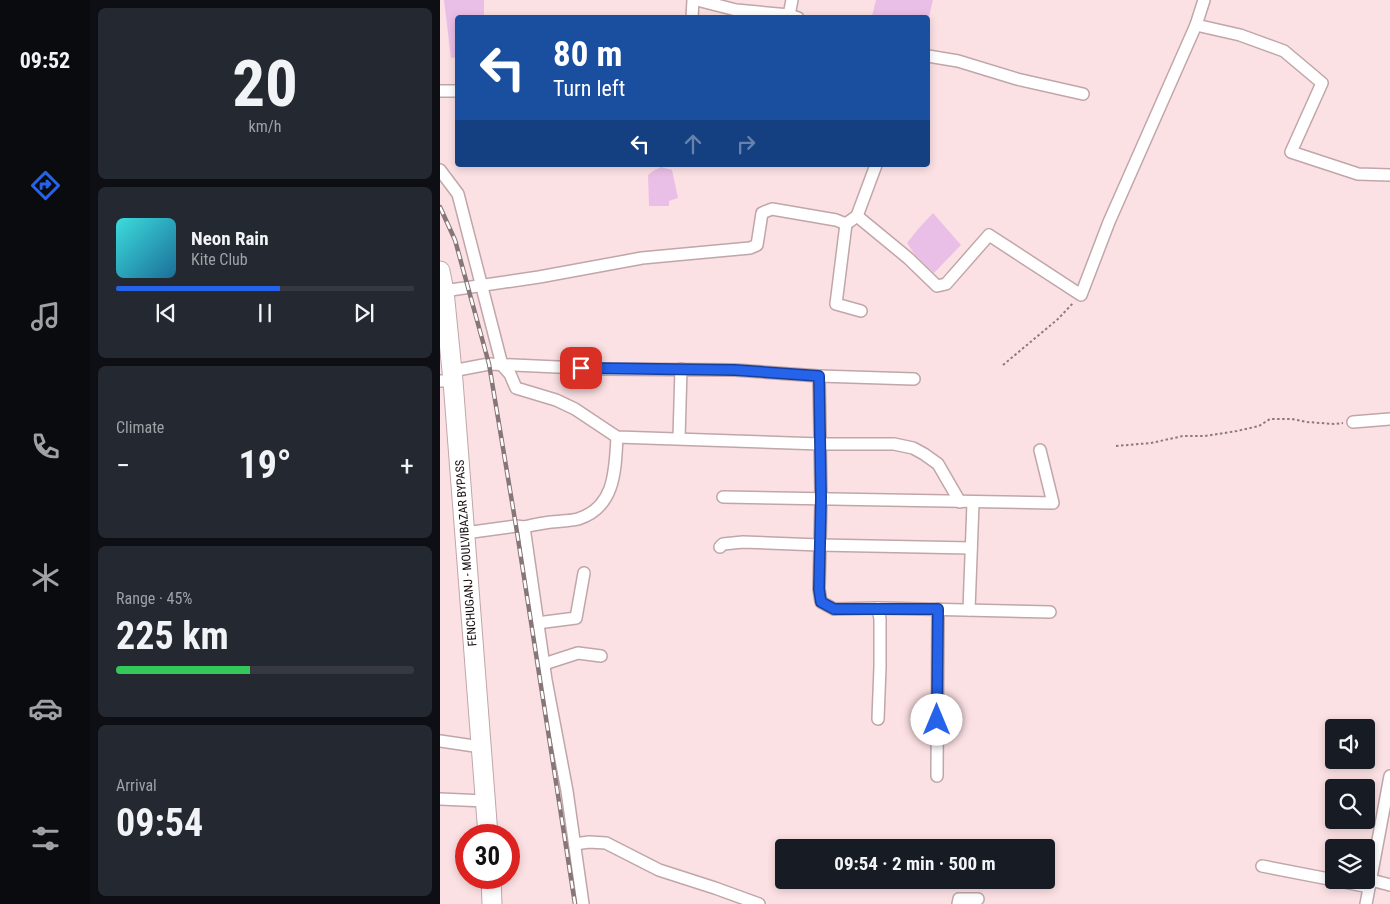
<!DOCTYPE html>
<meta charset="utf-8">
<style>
body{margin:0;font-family:"Roboto Condensed",sans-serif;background:#242831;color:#f1f3f6;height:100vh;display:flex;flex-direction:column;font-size:19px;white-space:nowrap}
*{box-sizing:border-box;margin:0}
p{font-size:16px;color:#9ea1a6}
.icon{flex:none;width:28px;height:28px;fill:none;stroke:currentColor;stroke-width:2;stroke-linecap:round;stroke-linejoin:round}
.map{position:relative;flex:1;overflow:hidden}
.side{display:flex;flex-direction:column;gap:8px;padding:8px;background:#0d0f14;width:350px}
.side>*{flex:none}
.hud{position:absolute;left:15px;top:15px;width:475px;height:152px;border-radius:5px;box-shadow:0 2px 8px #0003;background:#1a4fa0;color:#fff;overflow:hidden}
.fabs{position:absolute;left:885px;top:719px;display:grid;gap:10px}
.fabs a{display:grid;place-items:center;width:50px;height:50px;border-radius:5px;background:#171b24;box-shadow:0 2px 8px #0003;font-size:25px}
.speed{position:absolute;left:15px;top:824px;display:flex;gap:10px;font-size:25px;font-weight:700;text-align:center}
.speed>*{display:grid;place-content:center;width:65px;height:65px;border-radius:50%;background:#171b24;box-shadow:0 2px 8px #0003;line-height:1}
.speed .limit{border:8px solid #d22;background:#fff;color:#111}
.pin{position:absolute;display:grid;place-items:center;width:42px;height:42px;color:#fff;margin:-21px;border-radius:10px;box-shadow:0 2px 8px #0006}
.me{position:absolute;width:55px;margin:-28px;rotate:0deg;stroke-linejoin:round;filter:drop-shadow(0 0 4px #0008)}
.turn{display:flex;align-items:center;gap:18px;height:105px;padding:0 15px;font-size:22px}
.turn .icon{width:65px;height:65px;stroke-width:2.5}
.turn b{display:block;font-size:35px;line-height:42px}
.lanes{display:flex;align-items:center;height:48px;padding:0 15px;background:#0003;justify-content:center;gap:25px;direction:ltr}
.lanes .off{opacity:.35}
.big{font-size:38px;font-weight:700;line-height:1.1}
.side .card{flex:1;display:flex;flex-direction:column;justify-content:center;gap:8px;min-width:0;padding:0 18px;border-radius:8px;background:#242831}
.side .dial{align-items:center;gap:0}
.dial b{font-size:65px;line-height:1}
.song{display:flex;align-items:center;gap:15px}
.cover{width:60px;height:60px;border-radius:8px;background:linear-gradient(135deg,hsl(180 70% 55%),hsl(200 70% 35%))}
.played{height:5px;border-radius:2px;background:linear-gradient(90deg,#2563eb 55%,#363941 55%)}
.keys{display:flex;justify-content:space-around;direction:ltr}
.heat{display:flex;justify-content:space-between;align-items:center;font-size:28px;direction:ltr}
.charge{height:8px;border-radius:4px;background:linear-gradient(90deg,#34c759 45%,#363941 0)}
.trip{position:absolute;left:335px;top:839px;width:280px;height:50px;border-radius:5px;background:#171b24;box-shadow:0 2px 8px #0003;font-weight:700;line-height:50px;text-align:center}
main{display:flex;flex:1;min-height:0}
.tabs{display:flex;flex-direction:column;width:90px;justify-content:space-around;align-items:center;background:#090b0e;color:#9ea1a6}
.tabs .icon{width:35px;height:35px}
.tabs .on{color:#2563eb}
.tabs b{font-size:22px;color:#f1f3f6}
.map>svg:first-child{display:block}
.water{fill:#eabfe7}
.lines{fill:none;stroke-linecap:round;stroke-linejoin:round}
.minor-casing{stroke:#c0a6a9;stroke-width:14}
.trunk-casing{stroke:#c0a6a9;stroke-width:21}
.path{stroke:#8c7a7c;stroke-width:2;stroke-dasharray:2.5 2.5;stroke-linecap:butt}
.minor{stroke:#fff;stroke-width:11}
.trunk{stroke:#fff;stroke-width:19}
.rail-casing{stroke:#877678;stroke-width:4.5}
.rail{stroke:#fff;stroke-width:2.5;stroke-dasharray:8;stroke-linecap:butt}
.route-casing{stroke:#184099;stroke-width:12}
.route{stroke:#2563eb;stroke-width:9}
.labels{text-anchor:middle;stroke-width:4;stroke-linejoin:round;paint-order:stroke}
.street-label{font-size:12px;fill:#11090a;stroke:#fff}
</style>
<main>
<nav class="tabs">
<b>09:52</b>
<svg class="icon on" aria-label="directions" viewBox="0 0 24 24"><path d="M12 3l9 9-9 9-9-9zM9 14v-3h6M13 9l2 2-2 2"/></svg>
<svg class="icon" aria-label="music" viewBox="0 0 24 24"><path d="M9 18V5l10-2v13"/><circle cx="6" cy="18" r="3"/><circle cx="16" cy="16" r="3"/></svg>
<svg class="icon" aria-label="phone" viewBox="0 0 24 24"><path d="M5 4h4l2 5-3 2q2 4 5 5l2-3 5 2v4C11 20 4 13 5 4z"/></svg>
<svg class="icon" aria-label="climate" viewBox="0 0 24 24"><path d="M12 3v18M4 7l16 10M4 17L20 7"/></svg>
<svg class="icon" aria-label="car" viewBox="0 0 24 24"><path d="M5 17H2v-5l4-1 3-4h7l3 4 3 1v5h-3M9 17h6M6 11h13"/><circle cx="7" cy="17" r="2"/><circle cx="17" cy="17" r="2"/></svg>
<svg class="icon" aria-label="filters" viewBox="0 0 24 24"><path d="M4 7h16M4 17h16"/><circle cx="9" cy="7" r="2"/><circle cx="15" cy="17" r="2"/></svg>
</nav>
<section class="side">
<div class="card dial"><b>20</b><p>km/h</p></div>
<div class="card">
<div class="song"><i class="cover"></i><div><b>Neon Rain</b><p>Kite Club</p></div></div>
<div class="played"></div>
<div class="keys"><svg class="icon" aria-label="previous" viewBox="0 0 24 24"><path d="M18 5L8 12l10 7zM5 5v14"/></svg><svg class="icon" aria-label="pause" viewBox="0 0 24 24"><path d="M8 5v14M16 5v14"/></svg><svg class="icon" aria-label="next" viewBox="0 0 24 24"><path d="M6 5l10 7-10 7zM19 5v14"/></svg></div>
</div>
<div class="card"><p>Climate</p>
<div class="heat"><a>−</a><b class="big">19°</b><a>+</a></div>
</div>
<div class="card"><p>Range · 45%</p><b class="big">225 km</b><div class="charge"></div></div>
<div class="card"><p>Arrival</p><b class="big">09:54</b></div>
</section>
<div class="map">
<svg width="950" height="904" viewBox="0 0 950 904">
<rect width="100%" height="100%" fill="#fce1e4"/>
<g class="water">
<path d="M 4,0 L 44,0 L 44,17 L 18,18 L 17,57 L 11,58 Z"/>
<path d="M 436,0 L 493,0 L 488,21 L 488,18 L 442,18 L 432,16 Z"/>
<path d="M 221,167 L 232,170 L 238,198 L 229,201 L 229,206 L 209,206 L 208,175 L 213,171 Z"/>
<path d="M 493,213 L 521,245 L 494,273 L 475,255 L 467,243 L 479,228 Z"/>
</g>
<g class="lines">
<g class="minor-casing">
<g id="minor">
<path d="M 257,0 L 296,10 L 349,15 L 358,18"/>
<path d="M 349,15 L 352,0"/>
<path d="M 252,18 L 253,0"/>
<path d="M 756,25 L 800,35 L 844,51 L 882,83 L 851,152 L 918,174 L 950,175"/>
<path d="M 488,56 L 518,61 L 577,79 L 643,94"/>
<path d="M 0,91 L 18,91"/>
<path d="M 0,170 L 18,194 L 62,365 L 70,374 L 76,388 L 116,400 L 135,409 L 177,437 L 380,444 L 454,444 L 473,448 L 484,454 L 498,464 L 520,502"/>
<path d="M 417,216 L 468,258 L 497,286 L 506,284 L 549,235 L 641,295 L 669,222 L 756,25 L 764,0"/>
<path d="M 406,224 L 396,304 L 421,311"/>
<path d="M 4,291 L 99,277 L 202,258 L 310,248 L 317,245 L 322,213 L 332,209 L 396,220 L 406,224 L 417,216 L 436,165"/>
<path d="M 12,371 L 49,364 L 161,369 L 295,370 L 379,376 L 381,498 L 379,589 L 381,602 L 394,609 L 438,608 L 610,612"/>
<path d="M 379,376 L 474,379"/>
<path d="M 0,381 L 13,381"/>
<path d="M 913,422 L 950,419"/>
<path d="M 239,438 L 241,369"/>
<path d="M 283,497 C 393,498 503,502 613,503 L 600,450"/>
<path d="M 84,527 C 93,525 102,523 111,522 C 120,521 130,521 138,519 C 176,507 175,469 177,437"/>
<path d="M 25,533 L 76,526 L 84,527 L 106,680 L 127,791 L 143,904"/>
<path d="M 280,547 L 283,544 L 303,542 L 379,545 L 531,548"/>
<path d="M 438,608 L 440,619 L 440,667 L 438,719"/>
<path d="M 529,610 L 533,503"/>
<path d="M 97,623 L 136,618 L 144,573"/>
<path d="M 104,664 L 138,653 L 161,656"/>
<path d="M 0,741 L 41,747"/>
<path d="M 497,776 L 498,609"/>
<path d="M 0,799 L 45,801"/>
<path d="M 135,844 L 149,842 L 166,843 L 219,870 L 275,888 L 319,904"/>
<path d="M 822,866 L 894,880"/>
<path d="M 894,880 L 929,887"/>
<path d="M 931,880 L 950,885"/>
<path d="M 518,904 L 519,899 L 538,899"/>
<path d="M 926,904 L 950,776"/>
</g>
</g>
<g class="trunk-casing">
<g id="trunk">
<path d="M 0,271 L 4,291 L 13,381 L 48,835"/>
<path d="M 51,878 L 52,904"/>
</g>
</g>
<g class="path">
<path d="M 563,365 L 618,319 L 634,302"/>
<path d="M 676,446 L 711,443 L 743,436 L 765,436 L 797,431 L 819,426 L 830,419 L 852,419 L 867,422 L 894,424 L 903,423"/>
</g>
<use href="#minor" class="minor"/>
<use href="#trunk" class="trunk"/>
<g class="rail-casing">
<path id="rail" d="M 0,207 L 15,240 L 49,364 L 76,526 L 135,904"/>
</g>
<use href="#rail" class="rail"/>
</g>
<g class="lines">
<g class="route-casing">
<path id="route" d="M 141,368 L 295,370 L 379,376 L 381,498 L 379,589 L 381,602 L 394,609 L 498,609 L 497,720"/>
</g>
<use href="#route" class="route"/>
</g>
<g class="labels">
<g class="street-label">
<text transform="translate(26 553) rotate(-94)" y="4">FENCHUGANJ - MOULVIBAZAR BYPASS</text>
</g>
</g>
</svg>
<div class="fabs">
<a><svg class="icon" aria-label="sound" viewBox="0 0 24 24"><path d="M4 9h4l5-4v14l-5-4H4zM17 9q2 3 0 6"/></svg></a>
<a><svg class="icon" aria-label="search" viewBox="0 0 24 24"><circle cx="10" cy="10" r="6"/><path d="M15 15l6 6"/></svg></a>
<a><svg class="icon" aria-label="layers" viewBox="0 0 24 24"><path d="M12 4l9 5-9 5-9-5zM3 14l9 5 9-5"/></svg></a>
</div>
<div class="speed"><div class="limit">30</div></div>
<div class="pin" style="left:141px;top:368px;background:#d93025"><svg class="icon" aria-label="arrive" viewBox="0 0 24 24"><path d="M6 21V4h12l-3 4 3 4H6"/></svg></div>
<svg class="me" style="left:497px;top:720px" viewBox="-20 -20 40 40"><circle r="19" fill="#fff"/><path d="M0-13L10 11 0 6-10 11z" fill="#2563eb"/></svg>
<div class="trip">09:54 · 2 min · 500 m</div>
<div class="hud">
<div class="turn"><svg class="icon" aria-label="left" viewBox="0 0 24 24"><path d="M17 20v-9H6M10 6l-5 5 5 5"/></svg><div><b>80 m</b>Turn left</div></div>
<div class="lanes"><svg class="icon" aria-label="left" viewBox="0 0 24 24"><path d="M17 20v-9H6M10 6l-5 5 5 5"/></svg><svg class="icon off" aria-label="ahead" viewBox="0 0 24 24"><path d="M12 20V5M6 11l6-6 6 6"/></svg><svg class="icon off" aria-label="right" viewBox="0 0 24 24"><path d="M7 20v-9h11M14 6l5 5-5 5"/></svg></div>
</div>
</div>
</main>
